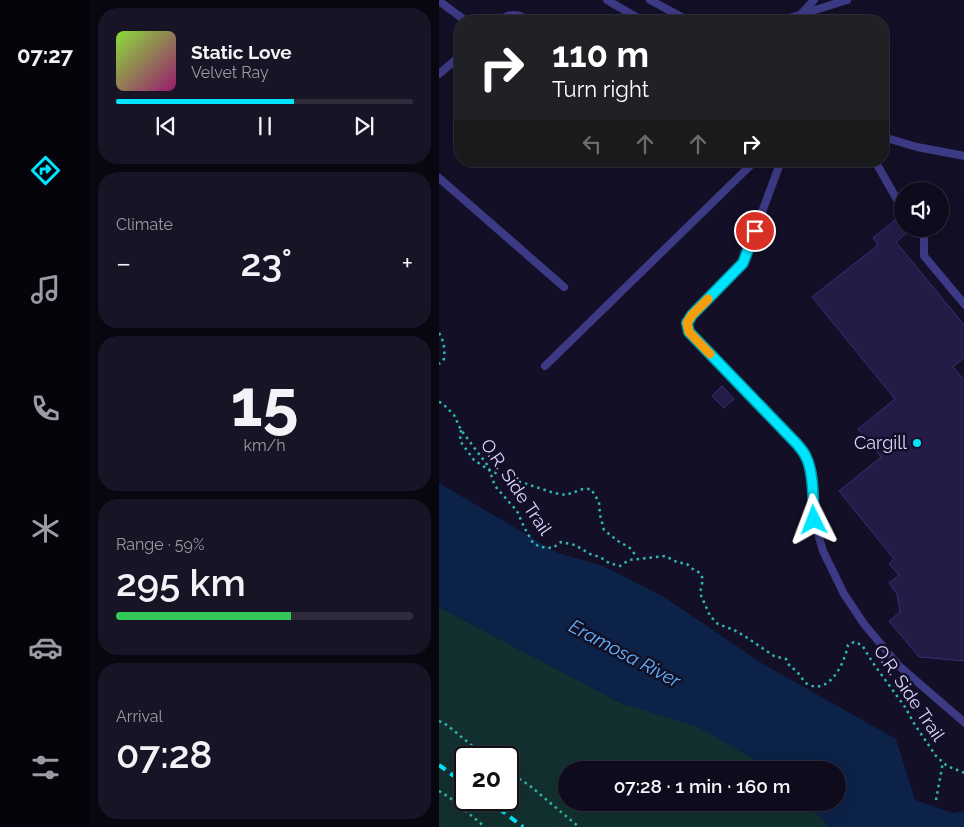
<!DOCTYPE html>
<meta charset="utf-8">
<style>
body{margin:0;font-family:Raleway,sans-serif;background:#171425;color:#f1f3f6;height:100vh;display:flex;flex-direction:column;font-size:19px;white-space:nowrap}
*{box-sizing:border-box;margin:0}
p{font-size:16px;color:#9b9ba3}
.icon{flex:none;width:28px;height:28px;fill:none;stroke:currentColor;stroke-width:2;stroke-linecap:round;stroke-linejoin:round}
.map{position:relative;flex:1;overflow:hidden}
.details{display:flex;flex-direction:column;gap:8px;padding:8px;background:#08060f;width:349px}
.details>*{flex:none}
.banner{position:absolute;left:15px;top:15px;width:435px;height:152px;border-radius:20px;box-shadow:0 5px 20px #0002,0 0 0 1px #2e2b3b;background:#202124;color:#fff;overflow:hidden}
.fabs{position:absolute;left:455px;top:182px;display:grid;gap:10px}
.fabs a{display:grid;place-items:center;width:55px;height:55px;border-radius:50%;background:#0e0b1c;box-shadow:0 5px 20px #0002,0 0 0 1px #2e2b3b;font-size:25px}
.speed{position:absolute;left:15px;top:746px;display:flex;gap:10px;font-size:25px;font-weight:700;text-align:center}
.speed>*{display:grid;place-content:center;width:65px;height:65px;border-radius:50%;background:#0e0b1c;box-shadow:0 5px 20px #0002,0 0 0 1px #2e2b3b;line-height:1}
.speed .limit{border:2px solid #111;border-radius:8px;background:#fff;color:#111}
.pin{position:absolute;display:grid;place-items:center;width:42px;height:42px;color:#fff;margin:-21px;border:2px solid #fff;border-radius:50%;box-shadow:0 1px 5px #0007}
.me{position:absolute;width:55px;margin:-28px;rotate:357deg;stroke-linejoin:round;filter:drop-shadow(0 0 4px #0008)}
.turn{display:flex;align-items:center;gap:18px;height:105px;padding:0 15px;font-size:22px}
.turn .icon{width:65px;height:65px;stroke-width:2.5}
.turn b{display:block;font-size:35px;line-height:42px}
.lanes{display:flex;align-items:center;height:48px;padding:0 15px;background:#0003;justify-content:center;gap:25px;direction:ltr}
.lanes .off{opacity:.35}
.big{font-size:38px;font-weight:600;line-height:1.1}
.details .widget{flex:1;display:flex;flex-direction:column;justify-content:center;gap:8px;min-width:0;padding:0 18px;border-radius:20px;background:#171425}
.details .dial{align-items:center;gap:0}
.dial b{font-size:65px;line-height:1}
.song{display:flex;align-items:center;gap:15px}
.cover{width:60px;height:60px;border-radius:8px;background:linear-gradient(135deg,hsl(90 70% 55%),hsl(320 70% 35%))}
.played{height:5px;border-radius:2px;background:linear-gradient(90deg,#00e5ff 60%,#2e2b3b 60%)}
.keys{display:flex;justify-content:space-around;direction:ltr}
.heat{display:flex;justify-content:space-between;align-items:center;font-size:28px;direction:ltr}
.charge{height:8px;border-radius:4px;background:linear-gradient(90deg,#34c759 59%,#2e2b3b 0)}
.trip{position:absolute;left:119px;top:761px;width:288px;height:50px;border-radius:25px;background:#0e0b1c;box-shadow:0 5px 20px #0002,0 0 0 1px #2e2b3b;font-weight:600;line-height:50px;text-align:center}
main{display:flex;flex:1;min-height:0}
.menu{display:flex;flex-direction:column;width:90px;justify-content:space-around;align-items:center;background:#06040b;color:#9b9ba3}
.menu .icon{width:35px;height:35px}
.menu .selected{color:#00e5ff}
.menu b{font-size:22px;color:#f1f3f6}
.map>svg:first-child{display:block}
.green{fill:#12302f;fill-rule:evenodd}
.water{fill:#0c2248}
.building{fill:#241b47;stroke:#3b2d73}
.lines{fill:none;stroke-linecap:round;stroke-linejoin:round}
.path{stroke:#2fb8b0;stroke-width:2.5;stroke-dasharray:2.5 4;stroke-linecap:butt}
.service{stroke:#3d3a85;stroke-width:8}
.rail{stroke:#00e5ff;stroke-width:4;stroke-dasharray:8 6;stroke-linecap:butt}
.route-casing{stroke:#0095a6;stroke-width:12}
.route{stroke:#00e5ff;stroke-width:9}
.slow{stroke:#f59e0b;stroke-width:9}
.poi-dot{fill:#00e5ff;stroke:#130f26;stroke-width:2}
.labels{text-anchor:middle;stroke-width:5;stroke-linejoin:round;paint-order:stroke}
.poi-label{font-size:18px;fill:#d9d4ff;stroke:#130f26;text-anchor:end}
.street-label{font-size:18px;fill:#d9d4ff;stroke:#130f26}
.water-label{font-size:19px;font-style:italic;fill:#62b6ff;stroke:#130f26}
</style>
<main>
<nav class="menu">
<b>07:27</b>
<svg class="icon selected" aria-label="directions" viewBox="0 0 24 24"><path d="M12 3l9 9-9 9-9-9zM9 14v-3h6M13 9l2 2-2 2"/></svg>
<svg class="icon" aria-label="music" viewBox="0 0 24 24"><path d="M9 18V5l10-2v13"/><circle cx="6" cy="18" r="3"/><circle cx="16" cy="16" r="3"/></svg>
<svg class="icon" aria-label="phone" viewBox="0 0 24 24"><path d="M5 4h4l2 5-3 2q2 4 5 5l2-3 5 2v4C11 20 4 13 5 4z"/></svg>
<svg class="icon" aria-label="climate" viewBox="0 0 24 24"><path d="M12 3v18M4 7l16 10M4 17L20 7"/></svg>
<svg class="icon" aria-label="car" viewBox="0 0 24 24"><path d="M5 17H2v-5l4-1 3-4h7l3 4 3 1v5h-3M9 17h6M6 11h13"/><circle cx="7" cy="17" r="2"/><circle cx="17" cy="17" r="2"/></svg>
<svg class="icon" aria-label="filters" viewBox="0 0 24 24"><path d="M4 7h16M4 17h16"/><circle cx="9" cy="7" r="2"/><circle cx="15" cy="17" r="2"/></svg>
</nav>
<section class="details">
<div class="widget">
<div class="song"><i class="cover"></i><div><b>Static Love</b><p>Velvet Ray</p></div></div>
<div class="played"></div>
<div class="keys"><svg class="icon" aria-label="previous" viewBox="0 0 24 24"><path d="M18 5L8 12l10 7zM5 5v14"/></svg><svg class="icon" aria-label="pause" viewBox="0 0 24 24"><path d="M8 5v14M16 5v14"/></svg><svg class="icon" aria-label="next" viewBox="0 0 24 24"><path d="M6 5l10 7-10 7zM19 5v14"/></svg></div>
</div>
<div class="widget"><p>Climate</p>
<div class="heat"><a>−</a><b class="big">23°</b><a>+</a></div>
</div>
<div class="widget dial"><b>15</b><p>km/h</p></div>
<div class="widget"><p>Range · 59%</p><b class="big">295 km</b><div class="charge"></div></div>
<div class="widget"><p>Arrival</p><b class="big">07:28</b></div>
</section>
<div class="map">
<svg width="526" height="827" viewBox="0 0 526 827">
<rect width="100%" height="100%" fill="#130f26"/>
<path class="green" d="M 0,607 L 184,704 L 256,725 L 307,754 L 332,770 L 128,770 L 128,802 L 368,803 L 391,827 L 0,827 ZM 26,758 L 69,758 L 69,800 L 26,800 Z"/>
<path class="water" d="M 0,483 L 119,553 L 164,566 L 225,597 L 324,664 L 457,739 L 476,800 L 514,813 L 525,811 L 525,827 L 391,827 L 368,803 L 398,802 L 398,770 L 332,770 L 307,754 L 256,726 L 184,704 L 0,607 Z"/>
<g class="building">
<path d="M 457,219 L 468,233 L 457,242 L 526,326 L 526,357 L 514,367 L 526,381 L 526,661 L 480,657 L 450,621 L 461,612 L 458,594 L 450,583 L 460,575 L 450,564 L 455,559 L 400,491 L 442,457 L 419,429 L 456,399 L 373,297 L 439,245 L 434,238 Z"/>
<path d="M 283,386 L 295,399 L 285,408 L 273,396 Z"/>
</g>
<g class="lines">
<g class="path">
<path d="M 0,333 C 5,341 6,349 5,359 L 0,364"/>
<path d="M 0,402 L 3,403 L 15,415 L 22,430 L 49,466 L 56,486 L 78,511 L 85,527 L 94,543 L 101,547 L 114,548 L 122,542 L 136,545 L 151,554 L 161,557 L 170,563 L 181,566 L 190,560 L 226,556 L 238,562 L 248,564 L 252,568 L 261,573 L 264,579 L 261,593 L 271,616 L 279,624 L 295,630 L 307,637 L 335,656 L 347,659 C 351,669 353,666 359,673 C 363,677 364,682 370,685 C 392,694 406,661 409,645 L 415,642 L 423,645 L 434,663 L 466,707 L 476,725 L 497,756 L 508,766 L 526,773"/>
<path d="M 22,430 L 21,441 L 35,460 L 50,470 L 69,478 L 115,493 L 127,495 L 144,489 L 152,489 L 160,502 L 161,515 L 165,530 L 179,541 L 191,548 L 198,557"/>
<path d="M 0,721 L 8,725 L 48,758"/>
<path d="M 69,772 L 90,785 L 140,827"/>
<path d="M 0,791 L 10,797 L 46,827"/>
<path d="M 497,800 L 504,762"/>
</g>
<g class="service">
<path d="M 168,0 L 204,21"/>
<path d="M 211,0 L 250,21"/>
<path d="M 0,1 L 27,21"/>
<path d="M 364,12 L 375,0"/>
<path d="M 60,21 C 71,12 80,14 91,21"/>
<path d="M 341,21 L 408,0"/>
<path d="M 0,74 L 21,56"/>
<path d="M 444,137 L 478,147 L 526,156"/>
<path d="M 342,161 L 304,263 L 253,315 L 248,323 L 250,332 L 358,443 L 368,457 L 371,471 L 373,489 L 375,520 L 384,551 L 405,594 L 425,624 L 460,666 L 526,723"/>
<path d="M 436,161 L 464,210"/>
<path d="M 0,178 L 125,287"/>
<path d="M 479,229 L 485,236 L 485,256 L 526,305"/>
<path d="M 106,366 L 316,161"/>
</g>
<g class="rail">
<path d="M 0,765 L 26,784"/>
<path d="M 49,800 L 84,827"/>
</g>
</g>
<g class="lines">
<g class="route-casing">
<path id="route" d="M 316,231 L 304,263 L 253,315 L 248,323 L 250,332 L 358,444 C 361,448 365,452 367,457 C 375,472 374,503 375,520"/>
</g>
<use href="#route" class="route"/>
<path class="slow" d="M 269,299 L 253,315 L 248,323 L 250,332 L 271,354"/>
</g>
<circle class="poi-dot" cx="478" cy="443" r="5"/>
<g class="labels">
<g class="poi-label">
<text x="468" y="449">Cargill</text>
</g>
<g class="street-label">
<text transform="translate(77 487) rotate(56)" y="6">O.R. Side Trail</text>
<text transform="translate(470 693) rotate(56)" y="6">O.R. Side Trail</text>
</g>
<g class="water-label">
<text transform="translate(186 653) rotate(28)" y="7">Eramosa River</text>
</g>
</g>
</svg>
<div class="fabs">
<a><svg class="icon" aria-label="sound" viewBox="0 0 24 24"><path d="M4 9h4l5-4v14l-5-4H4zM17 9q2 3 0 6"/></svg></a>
</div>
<div class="speed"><div class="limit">20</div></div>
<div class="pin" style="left:316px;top:231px;background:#d93025"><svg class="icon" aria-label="arrive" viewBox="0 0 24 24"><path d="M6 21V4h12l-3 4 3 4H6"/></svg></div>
<svg class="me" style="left:375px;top:520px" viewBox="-20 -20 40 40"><path d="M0-17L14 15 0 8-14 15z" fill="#00e5ff" stroke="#fff" stroke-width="4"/></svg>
<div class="trip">07:28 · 1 min · 160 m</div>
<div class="banner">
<div class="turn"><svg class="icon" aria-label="right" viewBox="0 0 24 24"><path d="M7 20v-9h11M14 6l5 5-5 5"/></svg><div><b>110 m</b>Turn right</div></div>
<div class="lanes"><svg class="icon off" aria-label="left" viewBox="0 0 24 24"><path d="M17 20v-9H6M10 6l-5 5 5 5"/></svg><svg class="icon off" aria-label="ahead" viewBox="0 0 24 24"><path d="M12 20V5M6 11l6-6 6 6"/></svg><svg class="icon off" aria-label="ahead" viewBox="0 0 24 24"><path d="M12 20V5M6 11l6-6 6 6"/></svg><svg class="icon" aria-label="right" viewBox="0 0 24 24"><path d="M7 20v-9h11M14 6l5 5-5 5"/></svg></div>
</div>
</div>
</main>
